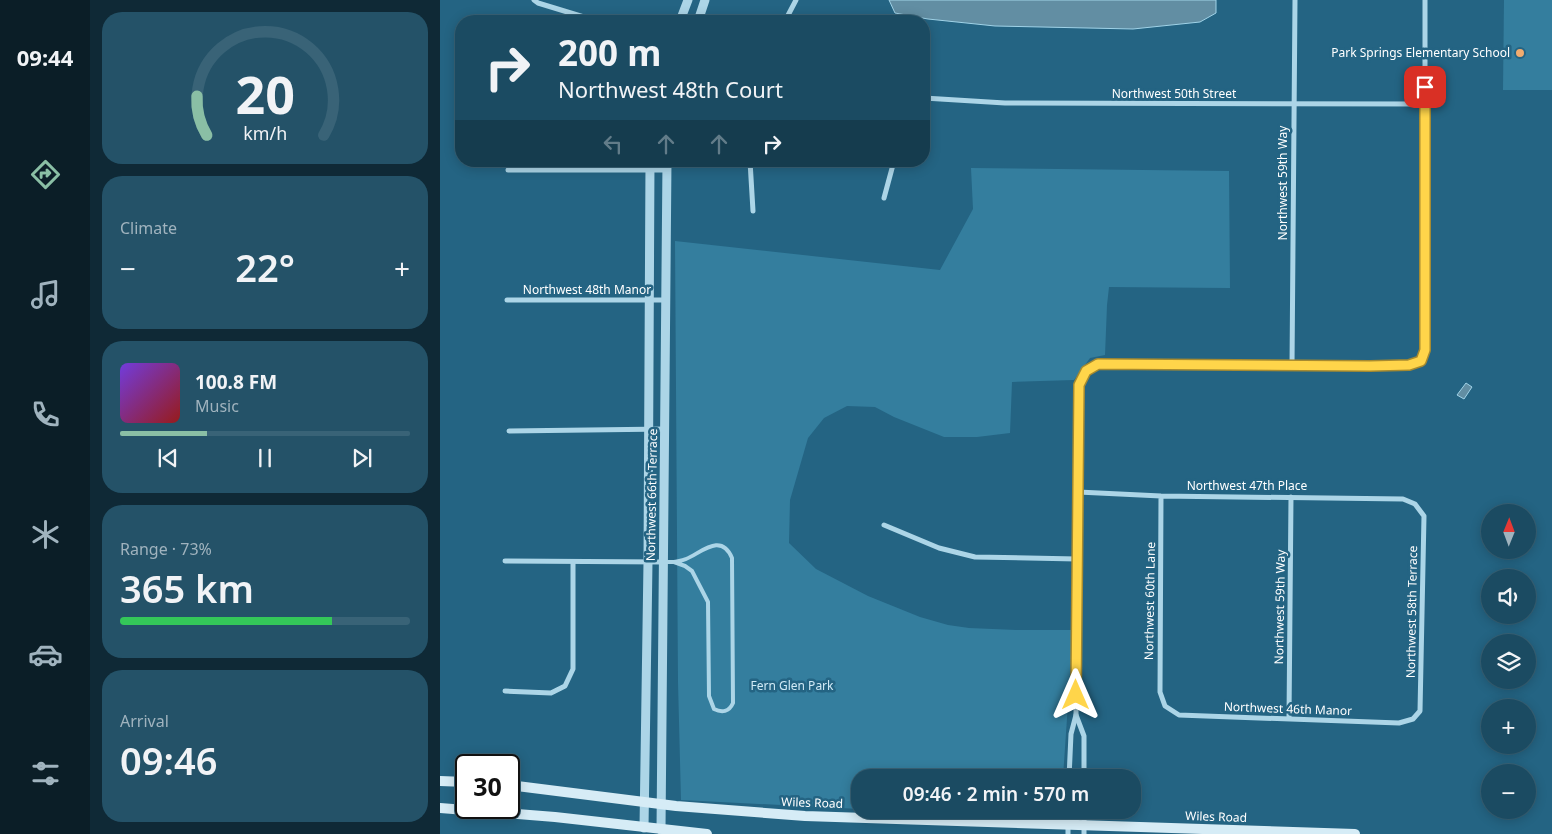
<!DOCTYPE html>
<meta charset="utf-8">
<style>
body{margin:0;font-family:"Noto Sans",sans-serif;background:#245268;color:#f1f3f6;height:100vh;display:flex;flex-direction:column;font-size:19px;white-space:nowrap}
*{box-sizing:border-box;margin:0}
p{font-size:16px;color:#a0b3be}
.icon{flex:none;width:28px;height:28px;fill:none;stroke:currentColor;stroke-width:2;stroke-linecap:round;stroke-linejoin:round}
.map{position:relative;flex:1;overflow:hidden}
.sheet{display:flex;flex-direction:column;gap:12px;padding:12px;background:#0f2936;width:350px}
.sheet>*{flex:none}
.top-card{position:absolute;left:15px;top:15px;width:475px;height:152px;border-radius:20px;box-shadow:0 2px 12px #0003,0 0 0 1px #396377;background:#1b4b62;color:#f1f3f6;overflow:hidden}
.needle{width:32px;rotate:1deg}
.controls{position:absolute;left:1041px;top:504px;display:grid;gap:10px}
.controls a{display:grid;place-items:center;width:55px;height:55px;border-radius:50%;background:#1b4b62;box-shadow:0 2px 12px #0003,0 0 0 1px #396377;font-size:25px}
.speed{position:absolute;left:15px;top:754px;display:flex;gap:10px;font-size:25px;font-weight:700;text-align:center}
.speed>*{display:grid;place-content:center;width:65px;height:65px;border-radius:50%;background:#1b4b62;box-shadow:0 2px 12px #0003,0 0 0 1px #396377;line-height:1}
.speed .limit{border:2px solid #111;border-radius:8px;background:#fff;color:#111}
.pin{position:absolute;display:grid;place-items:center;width:42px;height:42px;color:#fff;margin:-21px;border-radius:10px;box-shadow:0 2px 8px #0006}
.me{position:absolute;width:55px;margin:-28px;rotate:0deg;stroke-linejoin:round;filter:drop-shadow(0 0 4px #0008)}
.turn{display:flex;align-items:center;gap:18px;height:105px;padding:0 20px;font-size:22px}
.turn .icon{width:65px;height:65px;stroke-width:2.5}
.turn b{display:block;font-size:35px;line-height:42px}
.lanes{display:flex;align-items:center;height:48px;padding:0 20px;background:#0003;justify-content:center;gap:25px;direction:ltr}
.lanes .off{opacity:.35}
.big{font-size:38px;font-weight:600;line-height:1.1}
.sheet .widget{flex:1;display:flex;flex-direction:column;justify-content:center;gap:8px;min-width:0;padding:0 18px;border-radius:20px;background:#245268}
.sheet .dial{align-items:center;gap:0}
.dial svg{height:130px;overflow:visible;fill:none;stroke:#396377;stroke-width:7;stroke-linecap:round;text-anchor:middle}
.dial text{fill:#f1f3f6;stroke:none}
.song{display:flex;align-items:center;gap:15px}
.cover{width:60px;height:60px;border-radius:8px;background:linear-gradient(135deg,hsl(260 70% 55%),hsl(0 70% 35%))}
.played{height:5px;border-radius:2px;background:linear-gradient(90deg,#8abfa5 30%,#396377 30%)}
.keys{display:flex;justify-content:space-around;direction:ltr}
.heat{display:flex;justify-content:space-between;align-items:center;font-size:28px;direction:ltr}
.charge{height:8px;border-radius:4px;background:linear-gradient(90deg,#34c759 73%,#396377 0)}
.trip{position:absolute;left:411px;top:769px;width:290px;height:50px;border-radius:20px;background:#1b4b62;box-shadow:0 2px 12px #0003,0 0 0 1px #396377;font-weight:600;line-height:50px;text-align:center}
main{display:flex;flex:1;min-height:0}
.tab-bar{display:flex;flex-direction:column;width:90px;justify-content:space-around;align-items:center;background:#0b1e27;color:#a0b3be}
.tab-bar .icon{width:35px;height:35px}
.tab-bar .current{color:#8abfa5}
.tab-bar b{font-size:22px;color:#f1f3f6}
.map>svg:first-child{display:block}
.green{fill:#347e9e}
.water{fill:#628ea3;stroke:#a0d3e8}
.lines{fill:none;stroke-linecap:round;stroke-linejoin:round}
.service{stroke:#acd5e7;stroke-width:4}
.minor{stroke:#acd5e7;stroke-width:5}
.tertiary{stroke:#acd5e7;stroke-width:9}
.secondary{stroke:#d6ecf6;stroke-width:10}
.route-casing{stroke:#a68a30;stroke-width:12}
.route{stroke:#ffd54a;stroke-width:9}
.poi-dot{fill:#f2ac6f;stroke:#246483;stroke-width:2}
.labels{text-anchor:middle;stroke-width:5;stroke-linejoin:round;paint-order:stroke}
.poi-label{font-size:12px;fill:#fff;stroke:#246483;text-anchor:end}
.street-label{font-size:12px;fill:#fff;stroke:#246483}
.park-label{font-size:12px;fill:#d0eaf6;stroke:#246483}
</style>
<main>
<nav class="tab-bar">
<b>09:44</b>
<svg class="icon current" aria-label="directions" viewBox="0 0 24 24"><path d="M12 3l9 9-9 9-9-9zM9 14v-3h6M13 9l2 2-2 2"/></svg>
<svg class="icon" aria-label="music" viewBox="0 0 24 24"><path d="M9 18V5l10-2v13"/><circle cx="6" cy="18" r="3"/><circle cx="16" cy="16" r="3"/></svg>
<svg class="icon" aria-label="phone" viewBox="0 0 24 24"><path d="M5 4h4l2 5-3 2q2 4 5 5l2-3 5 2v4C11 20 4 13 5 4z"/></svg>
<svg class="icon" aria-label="climate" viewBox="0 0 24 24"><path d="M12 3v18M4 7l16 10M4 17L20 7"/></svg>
<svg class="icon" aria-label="car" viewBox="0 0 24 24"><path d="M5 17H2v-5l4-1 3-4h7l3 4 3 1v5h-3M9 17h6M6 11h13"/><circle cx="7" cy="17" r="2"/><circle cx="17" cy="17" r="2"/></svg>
<svg class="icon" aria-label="filters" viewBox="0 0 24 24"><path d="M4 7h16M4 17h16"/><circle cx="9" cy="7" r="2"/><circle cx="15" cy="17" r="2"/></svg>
</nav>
<section class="sheet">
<div class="widget dial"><svg viewBox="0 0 100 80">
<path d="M14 69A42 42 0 1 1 86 69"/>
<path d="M14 69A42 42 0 0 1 8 45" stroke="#8abfa5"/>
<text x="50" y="56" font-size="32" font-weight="700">20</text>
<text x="50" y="72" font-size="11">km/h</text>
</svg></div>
<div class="widget"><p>Climate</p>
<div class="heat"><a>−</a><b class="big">22°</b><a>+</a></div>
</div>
<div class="widget">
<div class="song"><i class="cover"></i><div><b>100.8 FM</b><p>Music</p></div></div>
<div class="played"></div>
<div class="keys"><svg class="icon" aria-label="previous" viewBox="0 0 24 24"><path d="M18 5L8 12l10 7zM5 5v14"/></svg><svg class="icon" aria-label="pause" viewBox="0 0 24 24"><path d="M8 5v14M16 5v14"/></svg><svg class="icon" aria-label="next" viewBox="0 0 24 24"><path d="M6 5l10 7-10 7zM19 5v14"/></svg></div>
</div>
<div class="widget"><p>Range · 73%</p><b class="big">365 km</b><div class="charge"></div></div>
<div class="widget"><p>Arrival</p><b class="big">09:46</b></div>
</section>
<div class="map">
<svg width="1112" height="834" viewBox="0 0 1112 834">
<rect width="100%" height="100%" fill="#246483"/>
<g class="green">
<path d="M 1064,0 L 1112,0 L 1112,90 L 1063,90 Z"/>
<path d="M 531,168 L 789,171 L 790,288 L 669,287 L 667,305 L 665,355 L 650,358 L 634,380 L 572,382 L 570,433 L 537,437 L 504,437 L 454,417 L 435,407 L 407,406 L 384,418 L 368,438 L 350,500 L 349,543 L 376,569 L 428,596 L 480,617 L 508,625 L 529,628 L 576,630 L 633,630 L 623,777 L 420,778 L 420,809 L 241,800 L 238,682 L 235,241 L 500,270 L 533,209 Z"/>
<path d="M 431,810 L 617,810 L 614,820 Z"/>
</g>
<g class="water">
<path d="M 449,0 L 776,0 L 776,13 L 760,22 L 693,29 L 555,26 L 488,19 L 455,13 Z"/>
<path d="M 1026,383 L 1032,387 L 1024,399 L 1017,395 Z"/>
</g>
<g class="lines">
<path class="service" d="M 224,562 L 234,562 L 245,566 L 252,571 L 268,602 L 269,696 L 274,709 C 282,713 289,712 293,703 L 292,558 C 281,532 261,553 246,559 C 242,561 238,561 234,562"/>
<g class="minor">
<path d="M 94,0 L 98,3 L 157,21"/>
<path d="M 345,21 L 356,0"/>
<path d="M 484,98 L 565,103 L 985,104"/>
<path d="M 310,161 L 313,211"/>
<path d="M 68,170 L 226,170"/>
<path d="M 444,198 L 454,161"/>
<path d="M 67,300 L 227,300"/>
<path d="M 852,366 L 855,0"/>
<path d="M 69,431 L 226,429"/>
<path d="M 638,492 L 721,496 L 963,499 L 975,504 L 984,516 L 980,711 L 973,719 L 959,723 L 739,715 L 725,706 L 720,692 L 721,496"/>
<path d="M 444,525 L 499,548 L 535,557 L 637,559"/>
<path d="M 65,561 L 224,562"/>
<path d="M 65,691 L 111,693 L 125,686 L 133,669 L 133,563"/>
<path d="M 636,715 L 644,736 L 644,778"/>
<path d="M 849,718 L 851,497"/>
<path d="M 629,778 L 631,734 L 636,715 L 639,385 L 646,371 L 658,364 L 852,366 L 969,365 L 981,361 L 985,350 L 985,0"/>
<path d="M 628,810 L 628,834"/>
<path d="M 644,810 L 644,834"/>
</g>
<g class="tertiary">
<path d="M 240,21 L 248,0"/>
<path d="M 258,21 L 265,0"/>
<path d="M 204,828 L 208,562 L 210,161"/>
<path d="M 221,830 L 227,161"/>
</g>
<g class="secondary">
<path d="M 0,781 L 26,782"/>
<path d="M 69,785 L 236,806 L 365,816 L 915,834"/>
<path d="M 0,808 L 115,817 L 267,834"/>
</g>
</g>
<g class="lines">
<g class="route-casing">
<path id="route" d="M 636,695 L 639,385 L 646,371 L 658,364 L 930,366 L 969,365 L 981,361 L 985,350 L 985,87"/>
</g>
<use href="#route" class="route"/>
</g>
<circle class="poi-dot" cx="1080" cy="53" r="5"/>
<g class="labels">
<g class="poi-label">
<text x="1070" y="57">Park Springs Elementary School</text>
</g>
<g class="street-label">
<text x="734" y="98">Northwest 50th Street</text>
<text transform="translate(843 183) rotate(-90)" y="4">Northwest 59th Way</text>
<text x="147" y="294">Northwest 48th Manor</text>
<text x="807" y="490">Northwest 47th Place</text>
<text transform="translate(212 495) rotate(-89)" y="4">Northwest 66th Terrace</text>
<text transform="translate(710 601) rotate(-89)" y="4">Northwest 60th Lane</text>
<text transform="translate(840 607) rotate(-89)" y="4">Northwest 59th Way</text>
<text transform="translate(972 612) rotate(-89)" y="4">Northwest 58th Terrace</text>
<text transform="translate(848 709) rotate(2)" y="4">Northwest 46th Manor</text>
<text transform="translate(372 803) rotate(2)" y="4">Wiles Road</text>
<text transform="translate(776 817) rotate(2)" y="4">Wiles Road</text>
</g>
<g class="park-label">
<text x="352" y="690">Fern Glen Park</text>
</g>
</g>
</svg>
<div class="controls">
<a><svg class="needle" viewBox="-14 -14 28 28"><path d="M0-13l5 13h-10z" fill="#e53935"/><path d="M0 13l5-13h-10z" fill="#a0b3be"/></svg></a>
<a><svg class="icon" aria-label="sound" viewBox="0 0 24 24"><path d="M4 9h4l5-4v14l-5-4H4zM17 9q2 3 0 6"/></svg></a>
<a><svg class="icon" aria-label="layers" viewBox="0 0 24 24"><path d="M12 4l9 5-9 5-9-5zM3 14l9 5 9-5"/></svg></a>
<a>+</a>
<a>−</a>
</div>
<div class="speed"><div class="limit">30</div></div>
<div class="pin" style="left:985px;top:87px;background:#d93025"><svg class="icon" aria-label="arrive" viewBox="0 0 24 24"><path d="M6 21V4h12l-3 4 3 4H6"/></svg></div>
<svg class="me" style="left:636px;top:695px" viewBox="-20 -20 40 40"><path d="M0-17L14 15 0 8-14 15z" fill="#ffd54a" stroke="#fff" stroke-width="4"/></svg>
<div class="trip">09:46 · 2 min · 570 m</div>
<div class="top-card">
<div class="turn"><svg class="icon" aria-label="right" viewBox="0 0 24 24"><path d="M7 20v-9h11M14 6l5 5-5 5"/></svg><div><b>200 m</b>Northwest 48th Court</div></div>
<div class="lanes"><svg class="icon off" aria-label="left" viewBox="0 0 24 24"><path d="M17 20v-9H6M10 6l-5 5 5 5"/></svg><svg class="icon off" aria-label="ahead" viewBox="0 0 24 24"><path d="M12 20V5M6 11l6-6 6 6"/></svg><svg class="icon off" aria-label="ahead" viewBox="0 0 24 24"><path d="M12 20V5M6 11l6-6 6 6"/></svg><svg class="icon" aria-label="right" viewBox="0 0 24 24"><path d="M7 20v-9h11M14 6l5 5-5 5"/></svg></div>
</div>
</div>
</main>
